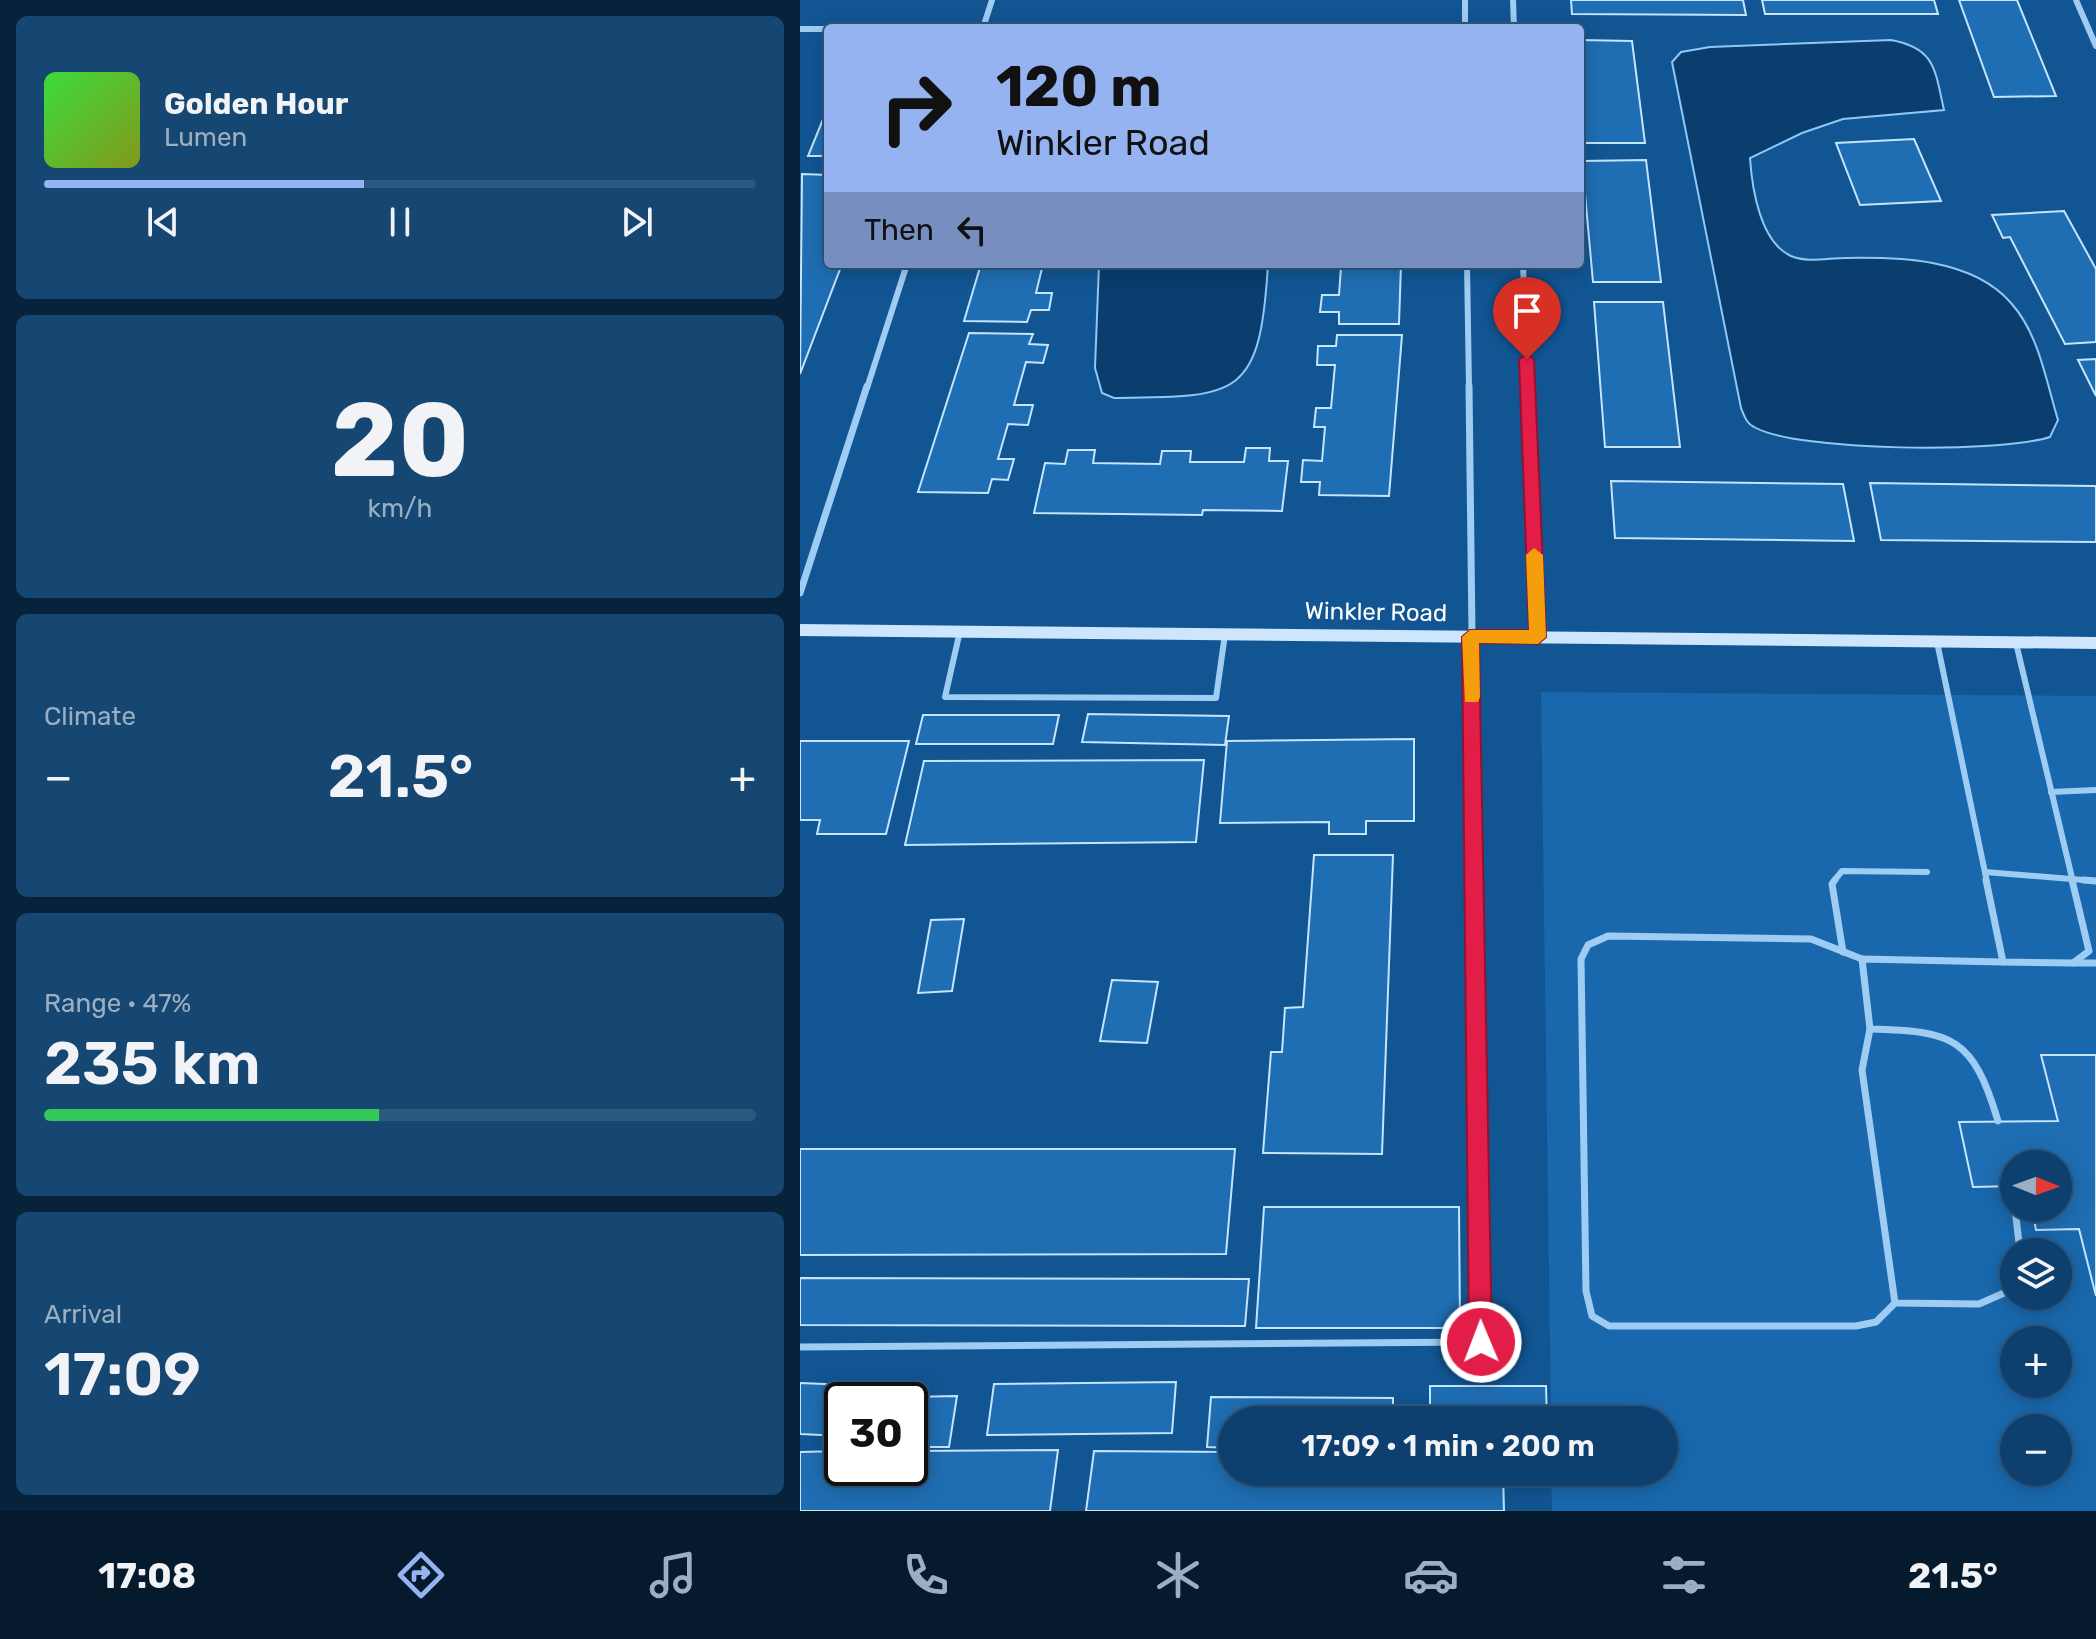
<!DOCTYPE html>
<meta charset="utf-8">
<style>
body{margin:0;font-family:Rubik,sans-serif;background:#164773;color:#f1f3f6;height:100vh;display:flex;flex-direction:column;font-size:30px;white-space:nowrap}
*{box-sizing:border-box;margin:0}
p{font-size:26px;color:#9aafc2}
.icon{flex:none;width:44px;height:44px;fill:none;stroke:currentColor;stroke-width:2;stroke-linecap:round;stroke-linejoin:round}
.map{position:relative;flex:1;overflow:hidden}
.sheet{display:flex;flex-direction:column;gap:16px;padding:16px;background:#07233c;width:800px}
.sheet>*{flex:none}
.hud{position:absolute;left:24px;top:24px;width:760px;height:244px;border-radius:8px;box-shadow:0 4px 20px #0003,0 0 0 2px #2d5981;background:#95b2f1;color:#111;overflow:hidden}
.needle{width:52px;rotate:91deg}
.tools{position:absolute;left:1200px;top:1150px;display:grid;gap:16px}
.tools a{display:grid;place-items:center;width:72px;height:72px;border-radius:50%;background:#0d406e;box-shadow:0 4px 20px #0003,0 0 0 2px #2d5981;font-size:40px}
.speed{position:absolute;left:24px;top:1382px;display:flex;gap:16px;font-size:40px;font-weight:700;text-align:center}
.speed>*{display:grid;place-content:center;width:104px;height:104px;border-radius:50%;background:#0d406e;box-shadow:0 4px 20px #0003,0 0 0 2px #2d5981;line-height:1}
.speed .limit{border:4px solid #111;border-radius:12px;background:#fff;color:#111}
.pin{position:absolute;display:grid;place-items:center;width:68px;height:68px;color:#fff;margin:-82px -34px;border-radius:50% 50% 50% 0;rotate:-45deg;box-shadow:0 0 8px #0007}
.pin .icon{rotate:45deg}
.me{position:absolute;width:88px;margin:-44px;rotate:359deg;stroke-linejoin:round;filter:drop-shadow(0 0 6px #0008)}
.turn{display:flex;align-items:center;gap:28px;height:168px;padding:0 40px;font-size:36px}
.turn .icon{width:104px;height:104px;stroke-width:2.5}
.turn b{display:block;font-size:56px;line-height:68px}
.then{display:flex;align-items:center;height:76px;padding:0 40px;background:#0003;gap:16px;font-size:30px}
.big{font-size:60px;font-weight:600;line-height:1.1}
.sheet .tile{flex:1;display:flex;flex-direction:column;justify-content:center;gap:12px;min-width:0;padding:0 28px;border-radius:12px;background:#164773}
.sheet .dial{align-items:center;gap:0}
.dial b{font-size:104px;line-height:1}
.song{display:flex;align-items:center;gap:24px}
.cover{width:96px;height:96px;border-radius:12px;background:linear-gradient(135deg,hsl(120 70% 55%),hsl(70 70% 35%))}
.played{height:8px;border-radius:4px;background:linear-gradient(90deg,#95b2f1 45%,#2d5981 45%)}
.keys{display:flex;justify-content:space-around;direction:ltr}
.heat{display:flex;justify-content:space-between;align-items:center;font-size:44px;direction:ltr}
.charge{height:12px;border-radius:6px;background:linear-gradient(90deg,#34c759 47%,#2d5981 0)}
.trip{position:absolute;left:418px;top:1406px;width:460px;height:80px;border-radius:40px;background:#0d406e;box-shadow:0 4px 20px #0003,0 0 0 2px #2d5981;font-weight:600;line-height:80px;text-align:center}
.tab-bar{display:flex;height:128px;justify-content:space-around;align-items:center;background:#051a2c;color:#9aafc2}
.tab-bar .icon{width:56px;height:56px}
.tab-bar .selected{color:#95b2f1}
.tab-bar b{font-size:36px;color:#f1f3f6}
main{display:flex;flex:1;min-height:0}
.map>svg:first-child{display:block}
.green{fill:#1968ad;fill-rule:evenodd}
.water{fill:#0a3e6e;stroke:#8fc8f6;stroke-width:2}
.building{fill:#1f6db2;stroke:#c5e4fd;stroke-width:2}
.lines{fill:none;stroke-linecap:round;stroke-linejoin:round}
.lane-far1{stroke:#9eccf3;stroke-width:6}
.lane{stroke:#9eccf3;stroke-width:7}
.street-far2{stroke:#9eccf3;stroke-width:6}
.street-far1{stroke:#9eccf3;stroke-width:7}
.street{stroke:#9eccf3;stroke-width:10}
.secondary{fill:#cde6fd;fill-rule:evenodd}
.route{fill:#e11d48;stroke:#92132f;stroke-width:2}
.slow{fill:#f59e0b}
.labels{text-anchor:middle;stroke-width:8;stroke-linejoin:round;paint-order:stroke}
.street-label{font-size:24px;fill:#fff;stroke:#115593}
</style>
<main>
<section class="sheet">
<div class="tile">
<div class="song"><i class="cover"></i><div><b>Golden Hour</b><p>Lumen</p></div></div>
<div class="played"></div>
<div class="keys"><svg class="icon" aria-label="previous" viewBox="0 0 24 24"><path d="M18 5L8 12l10 7zM5 5v14"/></svg><svg class="icon" aria-label="pause" viewBox="0 0 24 24"><path d="M8 5v14M16 5v14"/></svg><svg class="icon" aria-label="next" viewBox="0 0 24 24"><path d="M6 5l10 7-10 7zM19 5v14"/></svg></div>
</div>
<div class="tile dial"><b>20</b><p>km/h</p></div>
<div class="tile"><p>Climate</p>
<div class="heat"><a>−</a><b class="big">21.5°</b><a>+</a></div>
</div>
<div class="tile"><p>Range · 47%</p><b class="big">235 km</b><div class="charge"></div></div>
<div class="tile"><p>Arrival</p><b class="big">17:09</b></div>
</section>
<div class="map">
<svg width="1296" height="1511" viewBox="0 0 1296 1511">
<rect width="100%" height="100%" fill="#115593"/>
<path class="green" d="M 741,692 L 1296,696 L 1296,1511 L 752,1511 L 751,1472 L 864,1472 L 864,1420 L 751,1420 ZM 1214,1164 L 1258,1164 L 1258,1208 L 1214,1208 ZM 1214,1252 L 1258,1252 L 1258,1296 L 1214,1296 ZM 1214,1340 L 1258,1340 L 1258,1384 L 1214,1384 ZM 1214,1428 L 1258,1428 L 1258,1472 L 1214,1472 Z"/>
<g class="water">
<path d="M 1091,40 C 1136,48 1135,71 1144,110 L 1043,119 L 1002,133 L 950,158 C 952,188 960,242 991,256 C 1008,263 1028,258 1045,258 C 1099,257 1172,258 1211,303 C 1239,334 1246,381 1258,420 L 1250,437 C 1200,453 998,452 954,427 C 946,423 944,415 941,408 L 872,62 L 881,52 L 910,47 Z"/>
<path d="M 299,264 L 468,264 C 460,398 439,397 314,398 L 302,393 L 295,368 Z"/>
</g>
<g class="building">
<path d="M 771,0 L 943,0 L 946,15 L 772,14 Z"/>
<path d="M 962,0 L 1134,0 L 1138,14 L 965,14 Z"/>
<path d="M 1159,0 L 1217,0 L 1256,96 L 1194,97 Z"/>
<path d="M 780,40 L 832,41 L 845,143 L 781,143 Z"/>
<path d="M 28,107 L 28,156 L 8,156 Z"/>
<path d="M 1114,139 L 1141,201 L 1060,205 L 1036,143 Z"/>
<path d="M 846,160 L 861,282 L 793,282 L 782,161 Z"/>
<path d="M 2,174 L 28,175 L 28,264 L 42,264 L 0,374 Z"/>
<path d="M 1264,211 L 1296,269 L 1296,342 L 1265,344 L 1210,237 L 1203,238 L 1192,215 Z"/>
<path d="M 181,264 L 259,264 L 243,264 L 236,293 L 252,293 L 249,310 L 231,310 L 227,322 L 164,321 Z"/>
<path d="M 524,264 L 601,264 L 599,324 L 539,324 L 539,312 L 520,312 L 522,295 L 539,295 L 541,267 Z"/>
<path d="M 794,302 L 863,302 L 880,447 L 805,447 Z"/>
<path d="M 169,333 L 233,334 L 229,344 L 248,345 L 243,363 L 226,362 L 214,405 L 233,405 L 228,425 L 208,424 L 198,459 L 214,459 L 208,480 L 192,479 L 188,493 L 118,492 Z"/>
<path d="M 537,335 L 602,335 L 589,496 L 519,495 L 520,482 L 501,482 L 503,460 L 522,461 L 525,427 L 514,427 L 516,408 L 531,408 L 535,365 L 517,365 L 518,346 L 536,346 Z"/>
<path d="M 1296,359 L 1296,396 L 1278,360 Z"/>
<path d="M 446,448 L 470,448 L 469,461 L 488,461 L 482,511 L 403,510 L 402,515 L 234,513 L 245,463 L 265,464 L 268,450 L 295,450 L 293,463 L 360,464 L 362,451 L 391,451 L 390,462 L 444,462 Z"/>
<path d="M 811,481 L 1043,484 L 1054,541 L 815,538 Z"/>
<path d="M 1070,483 L 1296,486 L 1296,542 L 1081,540 Z"/>
<path d="M 288,714 L 429,716 L 425,745 L 282,742 Z"/>
<path d="M 123,715 L 259,715 L 253,744 L 116,744 Z"/>
<path d="M 614,739 L 614,821 L 566,821 L 566,834 L 529,834 L 529,822 L 420,823 L 427,741 Z"/>
<path d="M 0,741 L 109,741 L 86,834 L 17,834 L 20,820 L 0,820 Z"/>
<path d="M 404,760 L 396,842 L 105,845 L 124,761 Z"/>
<path d="M 514,855 L 593,855 L 582,1154 L 463,1153 L 471,1052 L 482,1052 L 485,1008 L 503,1007 Z"/>
<path d="M 164,919 L 152,991 L 118,993 L 131,920 Z"/>
<path d="M 312,980 L 358,982 L 347,1043 L 300,1041 Z"/>
<path d="M 1241,1055 L 1296,1055 L 1296,1296 L 1279,1229 L 1236,1230 L 1232,1208 L 1258,1208 L 1258,1164 L 1214,1164 L 1214,1186 L 1173,1187 L 1159,1122 L 1258,1121 Z"/>
<path d="M 0,1149 L 435,1149 L 426,1254 L 0,1255 Z"/>
<path d="M 464,1207 L 659,1207 L 660,1328 L 456,1328 Z"/>
<path d="M 0,1278 L 449,1279 L 445,1326 L 0,1325 Z"/>
<path d="M 376,1382 L 372,1433 L 187,1435 L 194,1384 Z"/>
<path d="M 0,1383 L 74,1386 L 71,1400 L 42,1400 L 42,1436 L 0,1434 Z"/>
<path d="M 630,1386 L 746,1386 L 747,1420 L 630,1420 Z"/>
<path d="M 157,1396 L 149,1447 L 110,1447 L 107,1397 Z"/>
<path d="M 411,1397 L 593,1398 L 593,1420 L 432,1420 L 432,1448 L 407,1447 Z"/>
<path d="M 258,1450 L 250,1511 L 0,1511 L 0,1452 L 42,1451 L 42,1468 L 110,1468 L 110,1451 Z"/>
<path d="M 294,1451 L 432,1452 L 432,1472 L 703,1472 L 704,1511 L 286,1511 Z"/>
</g>
<g class="lines">
<g class="lane-far1">
<path d="M 160,631 L 145,697 L 416,698 L 425,634"/>
<path d="M 1137,642 L 1187,882"/>
<path d="M 1216,643 L 1273,882"/>
<path d="M 1251,792 L 1296,790"/>
<path d="M 1185,872 L 1296,881"/>
<path d="M 1033,882 L 1042,871 L 1127,872"/>
</g>
<g class="lane">
<path d="M 1035,880 L 1032,884 L 1043,952"/>
<path d="M 1186,880 L 1203,962 L 1273,963 L 1289,951 L 1272,880"/>
<path d="M 1284,880 L 1296,881"/>
<path d="M 1062,959 L 1011,939 L 808,936 L 788,945 L 781,959 L 786,1291 L 792,1316 L 809,1326 L 1056,1326 L 1076,1322 L 1095,1303"/>
<path d="M 1273,963 L 1296,963"/>
<path d="M 1070,1029 L 1062,1070 L 1095,1303 L 1179,1304 L 1204,1293 L 1214,1277"/>
<path d="M 1198,1121 C 1173,1038 1154,1031 1070,1029 L 1062,959 L 1203,962"/>
<path d="M 1212,1186 L 1214,1198"/>
<path d="M 1215,1208 L 1220,1252"/>
<path d="M 0,1347 L 681,1342"/>
</g>
<g class="street-far2">
<path d="M 665,0 L 665,28"/>
<path d="M 713,0 L 714,28"/>
<path d="M 1276,0 L 1296,46"/>
<path d="M 183,28 L 192,0"/>
<path d="M 0,29 L 28,29"/>
<path d="M 667,264 L 669,388"/>
<path d="M 723,264 L 728,388"/>
<path d="M 67,388 L 107,264"/>
</g>
<g class="street-far1">
<path d="M 669,386 L 675,882"/>
<path d="M 728,386 L 738,637"/>
<path d="M 0,593 L 67,386"/>
</g>
<path class="street" d="M 675,880 L 681,1342"/>
<path class="secondary" d="M 0,624 L 1296,637 L 1296,649 L 0,636 Z"/>
</g>
<path class="route" d="M 727,354 L 734,359 L 746,637 L 738,644 L 679,643 L 692,1342 L 689,1350 L 681,1353 L 673,1350 L 669,1342 L 662,637 L 670,630 L 729,630 L 719,359 Z"/>
<path class="slow" d="M 734,548 L 743,555 L 746,637 L 738,644 L 679,643 L 680,697 L 678,702 L 665,702 L 662,637 L 670,630 L 729,630 L 726,555 Z"/>
<g class="labels">
<g class="street-label">
<text transform="translate(576 612) rotate(1)" y="8">Winkler Road</text>
</g>
</g>
</svg>
<div class="tools">
<a><svg class="needle" viewBox="-14 -14 28 28"><path d="M0-13l5 13h-10z" fill="#e53935"/><path d="M0 13l5-13h-10z" fill="#9aafc2"/></svg></a>
<a><svg class="icon" aria-label="layers" viewBox="0 0 24 24"><path d="M12 4l9 5-9 5-9-5zM3 14l9 5 9-5"/></svg></a>
<a>+</a>
<a>−</a>
</div>
<div class="speed"><div class="limit">30</div></div>
<div class="pin" style="left:727px;top:359px;background:#d93025"><svg class="icon" aria-label="arrive" viewBox="0 0 24 24"><path d="M6 21V4h12l-3 4 3 4H6"/></svg></div>
<svg class="me" style="left:681px;top:1342px" viewBox="-20 -20 40 40"><circle r="17" fill="#e11d48" stroke="#fff" stroke-width="3"/><path d="M0-11L8 9 0 5-8 9z" fill="#fff"/></svg>
<div class="trip">17:09 · 1 min · 200 m</div>
<div class="hud">
<div class="turn"><svg class="icon" aria-label="right" viewBox="0 0 24 24"><path d="M7 20v-9h11M14 6l5 5-5 5"/></svg><div><b>120 m</b>Winkler Road</div></div>
<div class="then">Then<svg class="icon" aria-label="left" viewBox="0 0 24 24"><path d="M17 20v-9H6M10 6l-5 5 5 5"/></svg></div>
</div>
</div>
</main>
<nav class="tab-bar">
<b>17:08</b>
<svg class="icon selected" aria-label="directions" viewBox="0 0 24 24"><path d="M12 3l9 9-9 9-9-9zM9 14v-3h6M13 9l2 2-2 2"/></svg>
<svg class="icon" aria-label="music" viewBox="0 0 24 24"><path d="M9 18V5l10-2v13"/><circle cx="6" cy="18" r="3"/><circle cx="16" cy="16" r="3"/></svg>
<svg class="icon" aria-label="phone" viewBox="0 0 24 24"><path d="M5 4h4l2 5-3 2q2 4 5 5l2-3 5 2v4C11 20 4 13 5 4z"/></svg>
<svg class="icon" aria-label="climate" viewBox="0 0 24 24"><path d="M12 3v18M4 7l16 10M4 17L20 7"/></svg>
<svg class="icon" aria-label="car" viewBox="0 0 24 24"><path d="M5 17H2v-5l4-1 3-4h7l3 4 3 1v5h-3M9 17h6M6 11h13"/><circle cx="7" cy="17" r="2"/><circle cx="17" cy="17" r="2"/></svg>
<svg class="icon" aria-label="filters" viewBox="0 0 24 24"><path d="M4 7h16M4 17h16"/><circle cx="9" cy="7" r="2"/><circle cx="15" cy="17" r="2"/></svg>
<b>21.5°</b>
</nav>
